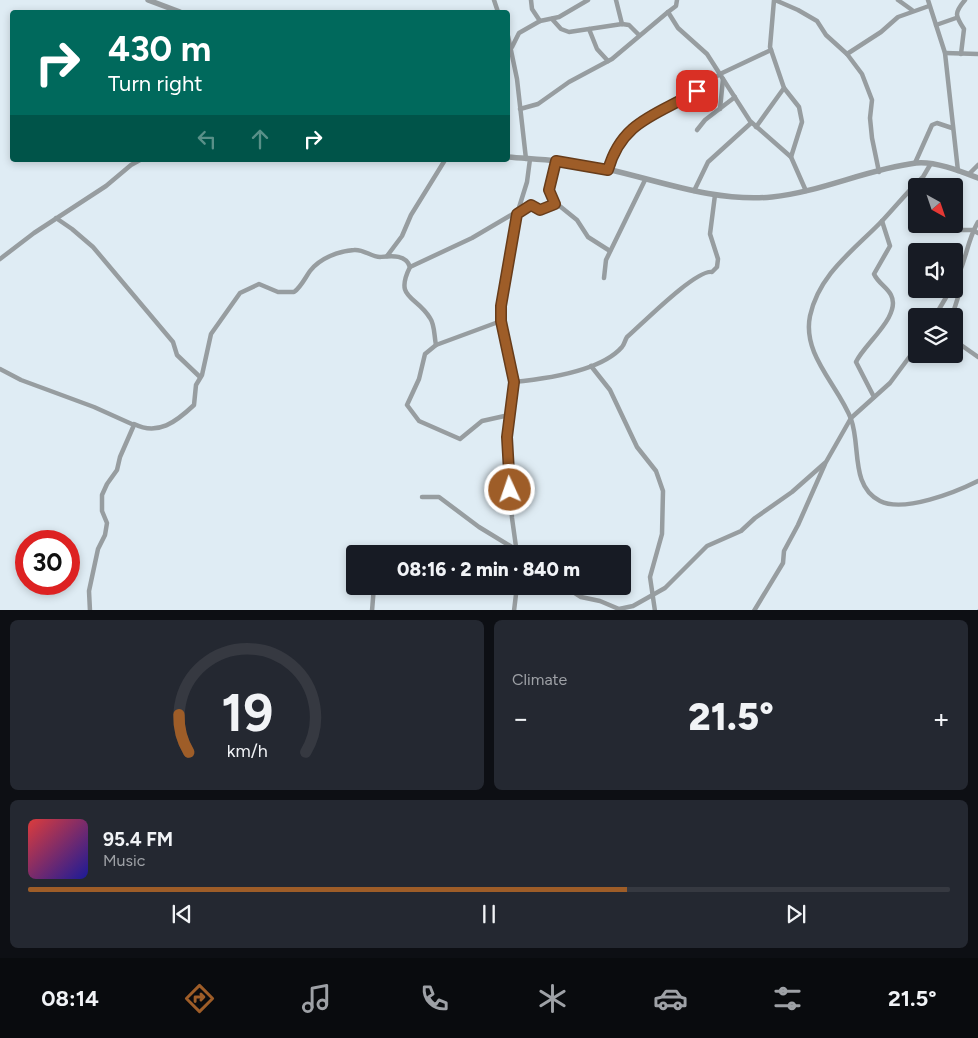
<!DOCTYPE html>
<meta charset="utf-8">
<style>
body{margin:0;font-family:Figtree,sans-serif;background:#242831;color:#f1f3f6;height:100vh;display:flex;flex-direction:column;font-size:19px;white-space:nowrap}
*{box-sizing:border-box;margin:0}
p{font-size:16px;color:#9ea1a6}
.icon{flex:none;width:28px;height:28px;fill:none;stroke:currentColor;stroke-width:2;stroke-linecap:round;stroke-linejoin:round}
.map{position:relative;height:610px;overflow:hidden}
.panel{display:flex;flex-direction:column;gap:10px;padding:10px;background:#0d0f14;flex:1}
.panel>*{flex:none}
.top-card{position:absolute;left:10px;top:10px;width:500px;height:152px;border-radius:5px;box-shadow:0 2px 8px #0003;background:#00695c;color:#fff;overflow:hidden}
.needle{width:32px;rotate:140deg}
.controls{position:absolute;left:908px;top:178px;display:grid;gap:10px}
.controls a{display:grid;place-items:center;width:55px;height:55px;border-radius:5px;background:#171b24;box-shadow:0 2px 8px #0003;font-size:25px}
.speed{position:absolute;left:15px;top:530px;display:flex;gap:10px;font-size:25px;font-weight:700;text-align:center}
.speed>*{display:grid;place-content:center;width:65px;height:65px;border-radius:50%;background:#171b24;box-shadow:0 2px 8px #0003;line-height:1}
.speed .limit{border:8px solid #d22;background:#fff;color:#111}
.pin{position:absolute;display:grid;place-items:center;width:42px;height:42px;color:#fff;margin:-21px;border-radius:10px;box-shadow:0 2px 8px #0006}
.me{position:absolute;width:55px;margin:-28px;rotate:357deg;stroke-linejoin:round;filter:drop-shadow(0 0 4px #0008)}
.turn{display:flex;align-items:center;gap:18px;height:105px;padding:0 15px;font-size:22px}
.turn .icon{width:65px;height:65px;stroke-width:2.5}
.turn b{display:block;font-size:35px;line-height:42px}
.lanes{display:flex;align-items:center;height:48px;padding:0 15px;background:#0003;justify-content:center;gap:25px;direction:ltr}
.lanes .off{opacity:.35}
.big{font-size:38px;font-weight:800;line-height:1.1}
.panel .widget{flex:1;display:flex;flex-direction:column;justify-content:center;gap:8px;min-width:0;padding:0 18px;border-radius:8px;background:#242831}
.panel .dial{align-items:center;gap:0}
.dial svg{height:130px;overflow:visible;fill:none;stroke:#363941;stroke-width:7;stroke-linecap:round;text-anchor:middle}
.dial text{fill:#f1f3f6;stroke:none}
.song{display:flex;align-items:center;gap:15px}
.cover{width:60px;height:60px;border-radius:8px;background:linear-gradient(135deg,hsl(0 70% 55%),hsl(240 70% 35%))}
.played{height:5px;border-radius:2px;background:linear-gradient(90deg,#9e5d28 65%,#363941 65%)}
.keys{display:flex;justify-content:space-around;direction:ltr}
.heat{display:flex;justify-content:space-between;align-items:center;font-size:28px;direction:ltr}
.panel .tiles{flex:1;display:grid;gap:10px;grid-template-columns:1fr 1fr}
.widget:last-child{grid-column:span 2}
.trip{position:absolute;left:346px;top:545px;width:285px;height:50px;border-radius:5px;background:#171b24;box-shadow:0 2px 8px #0003;font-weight:800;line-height:50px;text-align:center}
.tabs{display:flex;height:80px;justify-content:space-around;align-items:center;background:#090b0e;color:#9ea1a6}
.tabs .icon{width:35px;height:35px}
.tabs .current{color:#9e5d28}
.tabs b{font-size:22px;color:#f1f3f6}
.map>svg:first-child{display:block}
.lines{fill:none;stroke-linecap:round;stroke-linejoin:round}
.stream{stroke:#4d95be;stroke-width:1}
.minor{stroke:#979da0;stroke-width:4.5}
.tertiary{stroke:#979da0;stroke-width:5.5}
.route-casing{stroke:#673c1a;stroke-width:12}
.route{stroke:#9e5d28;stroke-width:9}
</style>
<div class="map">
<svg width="978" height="611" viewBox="0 0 978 611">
<rect width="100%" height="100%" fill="#dfecf4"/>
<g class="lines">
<path class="stream" d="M 976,611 L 978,610"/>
<g class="minor">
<path d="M 494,0 L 498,12"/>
<path d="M 616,0 L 622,24"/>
<path d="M 775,0 L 798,10 L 817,21 L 826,35 L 847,54 L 862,74 L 872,100 L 870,118 L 872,138 L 879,172"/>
<path d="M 898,0 L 912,10"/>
<path d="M 928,0 L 945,53 L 958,171"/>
<path d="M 668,12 L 678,28 L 707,54 L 750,121 L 791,157 L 806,191"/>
<path d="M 552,19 L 561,29 L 569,32 L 622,24 L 629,25 L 639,35"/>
<path d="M 540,21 L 559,17 L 588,0"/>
<path d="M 936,25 L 956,18"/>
<path d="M 589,29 L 597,49 L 608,61"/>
<path d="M 508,36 L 517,79 L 526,159"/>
<path d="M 512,47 L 519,33 L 540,21 L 532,9 L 531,0"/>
<path d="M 945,53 L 978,54"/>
<path d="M 847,54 L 881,32 L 898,17 L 929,6"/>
<path d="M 961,54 L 964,29 C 955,15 954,13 965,0"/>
<path d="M 784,88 L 799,107 L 802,122 L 791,157"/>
<path d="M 520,109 L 538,104 L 569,82 L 612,59 L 668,12 L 676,6 L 677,0"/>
<path d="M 720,109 L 723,79"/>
<path d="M 756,127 L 784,88 L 770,47 L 774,0"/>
<path d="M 697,130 L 705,120 L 735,97"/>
<path d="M 557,161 L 549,190 L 551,199 L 577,220 L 588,237 L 610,251"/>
<path d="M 915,163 L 932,125 L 937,123 L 952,128"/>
<path d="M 930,165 L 923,177 C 908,191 896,206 882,221 C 854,250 819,274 810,316 C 802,355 838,385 851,419 C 861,446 850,486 880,501 C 904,513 956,492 978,481"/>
<path d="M 608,170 L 616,146 L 641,122 L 653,114 L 679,103 L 720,74 L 771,50"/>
<path d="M 969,174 L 978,165"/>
<path d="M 694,191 L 708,162 L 751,123"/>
<path d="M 518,214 L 531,205 L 541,210 L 555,204"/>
<path d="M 56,218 L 72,229 L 93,247 L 173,342 L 177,355 L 200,377"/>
<path d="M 937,224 L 950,230 L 973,230 L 978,233"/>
<path d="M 387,256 L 402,236 L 411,215 L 445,160"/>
<path d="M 0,259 L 34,233 L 106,186 L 131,165 L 140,160"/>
<path d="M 410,267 L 472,238 L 518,211"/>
<path d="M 604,278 L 606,260 L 645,180"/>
<path d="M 954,283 C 966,265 966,242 978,222"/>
<path d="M 935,316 L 951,289"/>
<path d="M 952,316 L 960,291 L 959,275"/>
<path d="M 501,321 L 436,345 L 425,354 L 419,379 L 407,405 L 419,421 L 460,439 L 482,421 L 509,415"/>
<path d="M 954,324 L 961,345 L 978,357"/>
<path d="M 591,366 L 610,390 L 637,447 L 656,471 L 663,491 L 662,534 L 650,577 L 655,611"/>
<path d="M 0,369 L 21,380 L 94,407 L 134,425 L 120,457 L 117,470 L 107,484 L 102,495 L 102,511 L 107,523 L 105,535 L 98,549 L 89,591 L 90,611"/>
<path d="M 513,382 C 545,379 601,371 622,347 C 624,345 625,340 627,337 C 641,325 696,269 712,272 L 717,267 L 718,259 L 710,234 L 715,195"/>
<path d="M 874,397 L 856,362 C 864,344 902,316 891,295 C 887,287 878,283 874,274 L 890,246 L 882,221"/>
<path d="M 134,424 C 158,436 176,422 194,405 L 196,385 L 202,375 L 211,334 L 240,293 L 259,284 L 278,292 L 294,292 C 301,287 305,278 310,271 C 320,258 339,251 354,250 C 364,249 371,257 380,257 C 391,256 406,254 410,267 C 394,299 416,295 430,318 C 435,325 434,336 436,345"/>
<path d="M 422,497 L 439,497 L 479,527 L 517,550 L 527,554"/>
<path d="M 517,554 L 512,518 L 507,437 L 513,382 L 501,321 L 501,306 L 517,214 L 527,182 L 530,159"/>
<path d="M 564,586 L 581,597 L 600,601 L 619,609 L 633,606 L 665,588 L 707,546 L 741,531 L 755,518 L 792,492 L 826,462 L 851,418 L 890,383 L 916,348"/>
<path d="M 372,611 L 374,586"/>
<path d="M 514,611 L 517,586"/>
<path d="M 754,611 L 783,563 L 784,551 L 798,525 L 825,464"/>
</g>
<g class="tertiary">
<path d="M 148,0 L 180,12"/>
<path d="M 508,157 C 532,159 558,160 583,164 C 646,175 707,203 772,197 C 821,192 867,169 916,163 C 935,161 960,171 978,178"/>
</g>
</g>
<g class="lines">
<g class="route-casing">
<path id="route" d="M 510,490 L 507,437 L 514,382 L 501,321 L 501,306 L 517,214 L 531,205 L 540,210 L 555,204 L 549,190 L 556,161 L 608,170 C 622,120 658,115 697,91"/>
</g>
<use href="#route" class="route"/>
</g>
</svg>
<div class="controls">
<a><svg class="needle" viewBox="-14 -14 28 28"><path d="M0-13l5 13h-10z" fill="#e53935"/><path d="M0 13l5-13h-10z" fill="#9ea1a6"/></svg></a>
<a><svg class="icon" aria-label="sound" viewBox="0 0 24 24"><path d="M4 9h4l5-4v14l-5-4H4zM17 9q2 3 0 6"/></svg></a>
<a><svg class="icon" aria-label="layers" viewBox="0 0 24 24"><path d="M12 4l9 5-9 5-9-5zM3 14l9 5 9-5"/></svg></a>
</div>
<div class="speed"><div class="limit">30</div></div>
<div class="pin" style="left:697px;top:91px;background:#d93025"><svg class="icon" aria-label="arrive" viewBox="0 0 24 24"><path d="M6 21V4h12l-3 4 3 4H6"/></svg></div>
<svg class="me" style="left:510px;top:490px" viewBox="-20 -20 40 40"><circle r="17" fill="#9e5d28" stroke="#fff" stroke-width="3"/><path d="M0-11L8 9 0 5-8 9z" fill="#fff"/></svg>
<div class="trip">08:16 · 2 min · 840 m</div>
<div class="top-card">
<div class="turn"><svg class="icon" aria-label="right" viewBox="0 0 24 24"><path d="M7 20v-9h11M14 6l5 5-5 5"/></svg><div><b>430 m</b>Turn right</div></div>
<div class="lanes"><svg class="icon off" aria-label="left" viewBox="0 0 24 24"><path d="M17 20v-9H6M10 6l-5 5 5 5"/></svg><svg class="icon off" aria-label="ahead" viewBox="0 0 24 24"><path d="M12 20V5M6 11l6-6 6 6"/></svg><svg class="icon" aria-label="right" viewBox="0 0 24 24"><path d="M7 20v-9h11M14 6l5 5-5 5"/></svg></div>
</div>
</div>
<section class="panel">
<div class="tiles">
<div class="widget dial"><svg viewBox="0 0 100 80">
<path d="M14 69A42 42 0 1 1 86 69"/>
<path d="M14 69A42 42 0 0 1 8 46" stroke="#9e5d28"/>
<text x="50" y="56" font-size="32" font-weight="700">19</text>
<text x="50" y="72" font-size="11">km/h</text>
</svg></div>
<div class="widget"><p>Climate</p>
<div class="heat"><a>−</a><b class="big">21.5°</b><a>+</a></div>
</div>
<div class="widget">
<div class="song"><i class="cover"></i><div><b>95.4 FM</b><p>Music</p></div></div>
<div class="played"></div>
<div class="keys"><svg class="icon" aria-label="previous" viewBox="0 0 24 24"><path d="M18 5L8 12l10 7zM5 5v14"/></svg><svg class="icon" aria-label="pause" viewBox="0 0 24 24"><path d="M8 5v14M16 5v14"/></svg><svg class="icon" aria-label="next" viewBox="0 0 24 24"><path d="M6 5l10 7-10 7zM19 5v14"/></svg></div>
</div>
</div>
</section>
<nav class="tabs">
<b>08:14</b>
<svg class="icon current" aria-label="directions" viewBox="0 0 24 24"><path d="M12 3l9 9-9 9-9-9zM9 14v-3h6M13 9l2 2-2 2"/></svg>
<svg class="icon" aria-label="music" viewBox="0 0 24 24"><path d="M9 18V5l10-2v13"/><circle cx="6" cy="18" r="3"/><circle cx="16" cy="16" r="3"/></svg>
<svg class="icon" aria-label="phone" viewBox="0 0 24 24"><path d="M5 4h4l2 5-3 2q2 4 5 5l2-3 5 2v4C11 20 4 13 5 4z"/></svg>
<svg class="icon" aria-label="climate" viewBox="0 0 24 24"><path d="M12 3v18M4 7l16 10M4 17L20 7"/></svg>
<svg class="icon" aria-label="car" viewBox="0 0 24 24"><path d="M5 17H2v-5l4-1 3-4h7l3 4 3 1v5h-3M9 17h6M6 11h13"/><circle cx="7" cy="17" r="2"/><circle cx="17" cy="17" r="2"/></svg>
<svg class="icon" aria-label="filters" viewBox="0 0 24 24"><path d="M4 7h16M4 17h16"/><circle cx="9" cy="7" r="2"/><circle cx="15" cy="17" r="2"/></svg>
<b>21.5°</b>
</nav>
